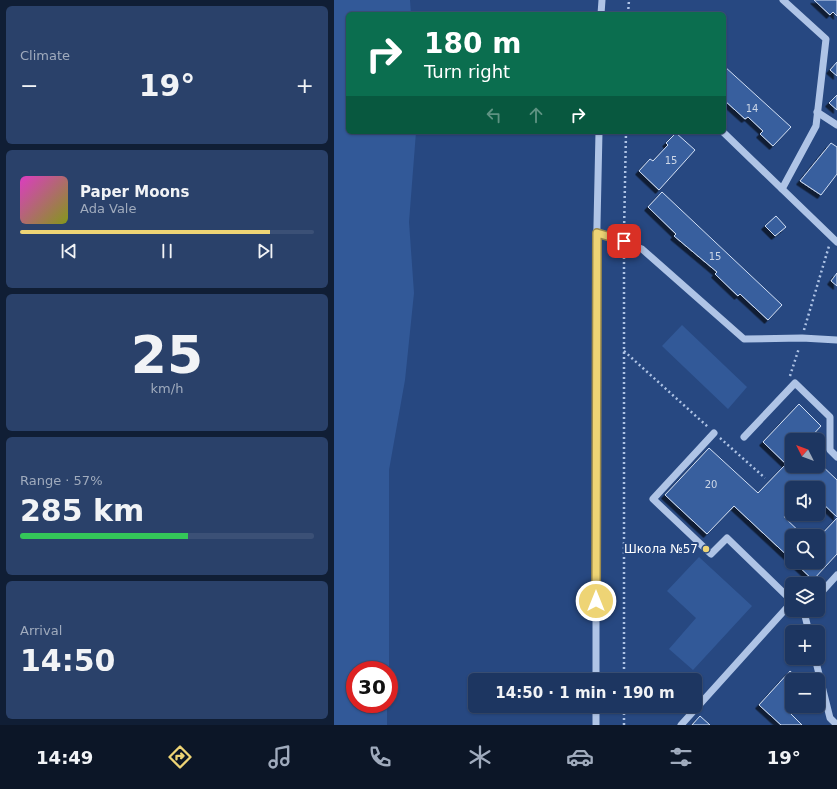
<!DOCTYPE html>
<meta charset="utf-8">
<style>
body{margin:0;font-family:"DejaVu Sans",sans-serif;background:#2a416a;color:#f1f3f6;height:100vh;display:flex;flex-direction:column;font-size:15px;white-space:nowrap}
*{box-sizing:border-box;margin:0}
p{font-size:13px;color:#a0abbd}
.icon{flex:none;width:22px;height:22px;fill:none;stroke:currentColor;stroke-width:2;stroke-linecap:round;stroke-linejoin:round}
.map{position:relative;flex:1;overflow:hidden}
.sheet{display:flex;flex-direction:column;gap:6px;padding:6px;background:#101e35;width:334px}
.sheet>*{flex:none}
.top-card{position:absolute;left:12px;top:12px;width:380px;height:122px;border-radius:6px;box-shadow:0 1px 3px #0004,0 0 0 1px #3b5076;background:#0b6e4f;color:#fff;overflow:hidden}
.needle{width:26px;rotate:312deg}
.tools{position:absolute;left:451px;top:433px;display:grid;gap:8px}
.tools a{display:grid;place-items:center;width:40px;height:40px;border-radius:6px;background:#1d3661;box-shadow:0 1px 3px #0004,0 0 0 1px #3b5076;font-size:20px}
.speed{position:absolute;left:12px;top:661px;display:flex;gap:8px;font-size:20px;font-weight:700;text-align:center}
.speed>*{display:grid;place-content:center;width:52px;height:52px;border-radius:50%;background:#1d3661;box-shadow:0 1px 3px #0004,0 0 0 1px #3b5076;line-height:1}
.speed .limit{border:6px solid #d22;background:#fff;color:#111}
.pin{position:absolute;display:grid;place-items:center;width:34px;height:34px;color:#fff;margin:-17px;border-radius:8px;box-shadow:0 2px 6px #0006}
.me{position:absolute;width:44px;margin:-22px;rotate:0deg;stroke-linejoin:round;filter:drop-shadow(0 0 3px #0008)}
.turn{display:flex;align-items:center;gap:14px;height:84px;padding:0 12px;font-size:18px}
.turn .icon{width:52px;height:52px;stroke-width:2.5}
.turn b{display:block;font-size:28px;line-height:34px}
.lanes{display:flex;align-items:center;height:38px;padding:0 12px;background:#0003;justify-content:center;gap:20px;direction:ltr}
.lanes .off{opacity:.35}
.big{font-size:30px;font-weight:700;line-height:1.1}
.sheet .widget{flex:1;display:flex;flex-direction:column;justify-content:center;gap:6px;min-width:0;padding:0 14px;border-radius:6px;background:#2a416a}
.sheet .dial{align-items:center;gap:0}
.dial b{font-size:52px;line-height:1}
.song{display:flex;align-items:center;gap:12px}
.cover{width:48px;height:48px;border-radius:6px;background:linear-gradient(135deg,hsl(310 70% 55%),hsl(70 70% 35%))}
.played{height:4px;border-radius:2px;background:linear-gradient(90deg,#eed475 85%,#3b5076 85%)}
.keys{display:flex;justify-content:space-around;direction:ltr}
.heat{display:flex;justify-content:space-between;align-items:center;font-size:22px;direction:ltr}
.charge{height:6px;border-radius:3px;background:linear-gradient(90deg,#34c759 57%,#3b5076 0)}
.trip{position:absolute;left:134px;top:673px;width:234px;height:40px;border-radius:6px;background:#1d3661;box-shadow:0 1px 3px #0004,0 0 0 1px #3b5076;font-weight:700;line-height:40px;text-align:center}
.tab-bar{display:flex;height:64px;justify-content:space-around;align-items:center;background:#0c1627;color:#a0abbd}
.tab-bar .icon{width:28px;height:28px}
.tab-bar .active{color:#eed475}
.tab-bar b{font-size:18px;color:#f1f3f6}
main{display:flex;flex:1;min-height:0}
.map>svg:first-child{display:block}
.green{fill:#325998}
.building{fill:#385e9e;stroke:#d2e0f5;filter:url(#shadow)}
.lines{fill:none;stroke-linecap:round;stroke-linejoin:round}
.path{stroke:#afc4e6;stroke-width:2.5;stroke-dasharray:2 3;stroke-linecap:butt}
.minor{stroke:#afc4e6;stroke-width:7}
.route-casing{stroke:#9b8a4c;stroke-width:10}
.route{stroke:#eed475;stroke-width:7}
.poi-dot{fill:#eed475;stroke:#274881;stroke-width:1.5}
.labels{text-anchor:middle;stroke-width:4;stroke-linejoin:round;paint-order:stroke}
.number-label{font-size:10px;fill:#cdd7e7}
.poi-label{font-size:12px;fill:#fff;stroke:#274881;text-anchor:end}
</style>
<main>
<section class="sheet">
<div class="widget"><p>Climate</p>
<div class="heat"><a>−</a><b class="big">19°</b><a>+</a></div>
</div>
<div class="widget">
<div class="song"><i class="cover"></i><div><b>Paper Moons</b><p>Ada Vale</p></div></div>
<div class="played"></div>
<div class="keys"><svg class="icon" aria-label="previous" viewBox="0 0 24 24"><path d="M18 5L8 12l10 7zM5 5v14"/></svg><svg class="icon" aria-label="pause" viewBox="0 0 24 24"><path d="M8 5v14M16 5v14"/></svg><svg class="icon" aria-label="next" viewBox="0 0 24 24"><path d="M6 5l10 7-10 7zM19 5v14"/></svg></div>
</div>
<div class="widget dial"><b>25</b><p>km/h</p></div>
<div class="widget"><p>Range · 57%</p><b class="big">285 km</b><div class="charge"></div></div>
<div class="widget"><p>Arrival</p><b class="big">14:50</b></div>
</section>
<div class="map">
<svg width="503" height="725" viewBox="0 0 503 725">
<defs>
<filter id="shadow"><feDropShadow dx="-3.5" dy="3.5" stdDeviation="0" flood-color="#0009"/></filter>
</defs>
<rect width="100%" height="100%" fill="#274881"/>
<g class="green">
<path d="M 0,0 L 76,0 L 77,14 L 14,14 L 14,132 L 82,132 L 75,222 L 80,293 L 71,380 L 55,470 L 55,670 L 21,670 L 21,704 L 53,704 L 53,725 L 0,725 Z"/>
<path d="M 348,325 L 413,387 L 394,409 L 328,346 Z"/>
<path d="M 365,557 L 418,606 L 359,670 L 335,649 L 362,618 L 333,591 Z"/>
</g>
<g class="building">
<path d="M 480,0 L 503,0 L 503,16 L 499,12 L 496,15 Z"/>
<path d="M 503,62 L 503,76 L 496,70 Z"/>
<path d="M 390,66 L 457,127 L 439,146 L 426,134 L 429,131 L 414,117 L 411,119 L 390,100 Z"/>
<path d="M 503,95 L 503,110 L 495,103 Z"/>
<path d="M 342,133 L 361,150 L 325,190 L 305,171 L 316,159 L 319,161 L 334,145 L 332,143 Z"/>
<path d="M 497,143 L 503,147 L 503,174 L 487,195 L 466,181 Z"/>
<path d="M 328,192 L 448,305 L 434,320 L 406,294 L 404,296 L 381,274 L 383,272 L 340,236 L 342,234 L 314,207 Z"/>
<path d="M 442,216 L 452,227 L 441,236 L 431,226 Z"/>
<path d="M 503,273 L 503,286 L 497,281 Z"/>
<path d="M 465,404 L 487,426 L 474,440 L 458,440 L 458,466 L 484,466 L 484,462 L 503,480 L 503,517 L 484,499 L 484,488 L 458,488 L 458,508 L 450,517 L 470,536 L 458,536 L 458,560 L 400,506 L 373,534 L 331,495 L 375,448 L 424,493 L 452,464 L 429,442 Z"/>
<path d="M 503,518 L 503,554 L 479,580 L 460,562 L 484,562 L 484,538 Z"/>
<path d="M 456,671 L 466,680 L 458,680 L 458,706 L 464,706 L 457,714 L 468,725 L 447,725 L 425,705 Z"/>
<path d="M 366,716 L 376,725 L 358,725 Z"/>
</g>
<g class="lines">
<g class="path">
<path d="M 294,14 L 295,0"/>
<path d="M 290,233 L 292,132"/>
<path d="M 290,252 L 290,680"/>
<path d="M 470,330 L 495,246"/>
<path d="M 290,351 L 374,427"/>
<path d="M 456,376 L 465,348"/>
<path d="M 386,438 L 431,478"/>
<path d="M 290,725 L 290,706"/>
</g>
<g class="minor">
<path d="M 267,14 L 268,0"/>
<path d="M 483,112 L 503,125"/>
<path d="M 389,132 L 503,242"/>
<path d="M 448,189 L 482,126 L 492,39 L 449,0"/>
<path d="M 263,233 L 308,249 L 410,339 L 468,338 L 503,340"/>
<path d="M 380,433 L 319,499 L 377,554 L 393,538 L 458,601"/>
<path d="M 410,437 L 461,383 L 496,417 L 496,450 L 503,457"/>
<path d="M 484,596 L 503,575"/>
<path d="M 470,612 L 475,632"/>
<path d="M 481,658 L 496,718 L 503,725"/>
<path d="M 262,680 L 262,271 L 265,132"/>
<path d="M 262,725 L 262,706"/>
<path d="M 347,725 L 458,602"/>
</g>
</g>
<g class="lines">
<g class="route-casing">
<path id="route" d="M 262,601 L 263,233 L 290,241"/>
</g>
<use href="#route" class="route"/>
</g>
<circle class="poi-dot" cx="372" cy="549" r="4"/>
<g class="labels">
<g class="number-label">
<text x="418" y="112">14</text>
<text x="337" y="164">15</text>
<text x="381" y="260">15</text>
<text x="377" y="488">20</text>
</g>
<g class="poi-label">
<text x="364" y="553">Школа №57</text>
</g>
</g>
</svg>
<div class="tools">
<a><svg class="needle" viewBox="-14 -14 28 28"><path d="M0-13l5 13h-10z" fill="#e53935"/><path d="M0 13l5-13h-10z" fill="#a0abbd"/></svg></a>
<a><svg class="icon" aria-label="sound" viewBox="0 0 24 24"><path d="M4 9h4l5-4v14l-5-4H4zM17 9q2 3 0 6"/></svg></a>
<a><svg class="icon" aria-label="search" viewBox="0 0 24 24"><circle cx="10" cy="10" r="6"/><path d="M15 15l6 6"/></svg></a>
<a><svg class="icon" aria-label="layers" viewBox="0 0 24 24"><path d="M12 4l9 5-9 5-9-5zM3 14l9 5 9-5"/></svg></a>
<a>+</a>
<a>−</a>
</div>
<div class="speed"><div class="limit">30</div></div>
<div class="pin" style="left:290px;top:241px;background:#d93025"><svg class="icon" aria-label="arrive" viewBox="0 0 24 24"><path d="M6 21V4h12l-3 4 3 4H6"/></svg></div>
<svg class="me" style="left:262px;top:601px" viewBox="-20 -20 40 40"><circle r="17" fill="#eed475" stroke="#fff" stroke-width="3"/><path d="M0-11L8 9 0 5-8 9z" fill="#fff"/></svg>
<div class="trip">14:50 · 1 min · 190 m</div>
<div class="top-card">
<div class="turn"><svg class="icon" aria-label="right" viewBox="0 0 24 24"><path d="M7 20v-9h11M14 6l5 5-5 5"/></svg><div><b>180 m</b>Turn right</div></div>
<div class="lanes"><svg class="icon off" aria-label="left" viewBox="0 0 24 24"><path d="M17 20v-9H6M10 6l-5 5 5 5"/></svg><svg class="icon off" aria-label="ahead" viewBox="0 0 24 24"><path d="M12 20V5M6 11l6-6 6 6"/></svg><svg class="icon" aria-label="right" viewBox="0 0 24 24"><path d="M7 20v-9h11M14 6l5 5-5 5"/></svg></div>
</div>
</div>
</main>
<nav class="tab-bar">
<b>14:49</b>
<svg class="icon active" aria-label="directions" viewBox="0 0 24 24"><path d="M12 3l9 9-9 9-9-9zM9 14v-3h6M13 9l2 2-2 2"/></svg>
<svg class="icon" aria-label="music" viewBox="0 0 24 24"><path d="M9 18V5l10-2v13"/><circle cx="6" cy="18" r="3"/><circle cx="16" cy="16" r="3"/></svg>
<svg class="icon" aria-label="phone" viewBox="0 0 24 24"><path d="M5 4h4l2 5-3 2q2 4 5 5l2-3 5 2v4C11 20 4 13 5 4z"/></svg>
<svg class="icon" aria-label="climate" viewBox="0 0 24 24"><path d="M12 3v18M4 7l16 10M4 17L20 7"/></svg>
<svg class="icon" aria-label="car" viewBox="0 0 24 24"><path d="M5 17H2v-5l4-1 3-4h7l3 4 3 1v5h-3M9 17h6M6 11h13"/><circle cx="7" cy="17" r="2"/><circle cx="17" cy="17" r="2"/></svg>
<svg class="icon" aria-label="filters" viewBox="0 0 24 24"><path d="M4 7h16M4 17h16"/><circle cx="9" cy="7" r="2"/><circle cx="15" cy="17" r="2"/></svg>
<b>19°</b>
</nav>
